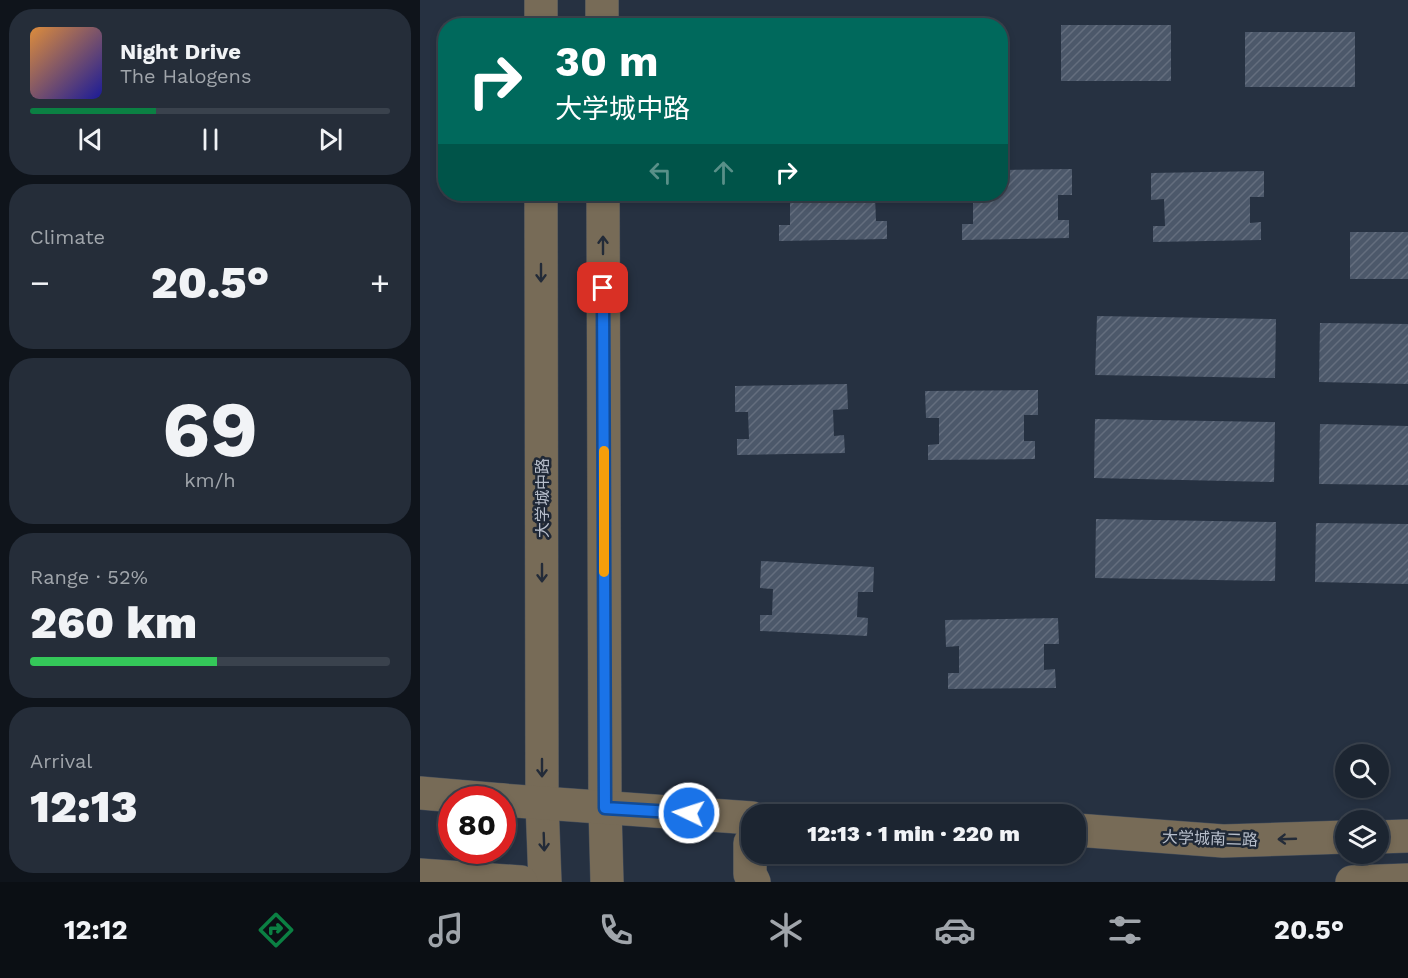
<!DOCTYPE html>
<meta charset="utf-8">
<style>
body{margin:0;font-family:"Work Sans","Noto Sans SC",sans-serif;background:#252d39;color:#f1f3f6;height:100vh;display:flex;flex-direction:column;font-size:22px;white-space:nowrap}
*{box-sizing:border-box;margin:0}
p{font-size:20px;color:#a0a5ab}
.icon{flex:none;width:33px;height:33px;fill:none;stroke:currentColor;stroke-width:2;stroke-linecap:round;stroke-linejoin:round}
.map{position:relative;flex:1;overflow:hidden}
.side{display:flex;flex-direction:column;gap:9px;padding:9px;background:#0f141b;width:420px}
.side>*{flex:none}
.banner{position:absolute;left:18px;top:18px;width:570px;height:183px;border-radius:24px;box-shadow:0 3px 9px #0003,0 0 0 2px #3a424d;background:#00695c;color:#fff;overflow:hidden}
.tools{position:absolute;left:915px;top:744px;display:grid;gap:12px}
.tools a{display:grid;place-items:center;width:54px;height:54px;border-radius:50%;background:#1c2531;box-shadow:0 3px 9px #0003,0 0 0 2px #3a424d;font-size:30px}
.speed{position:absolute;left:18px;top:786px;display:flex;gap:12px;font-size:30px;font-weight:700;text-align:center}
.speed>*{display:grid;place-content:center;width:78px;height:78px;border-radius:50%;background:#1c2531;box-shadow:0 3px 9px #0003,0 0 0 2px #3a424d;line-height:1}
.speed .limit{border:9px solid #d22;background:#fff;color:#111}
.pin{position:absolute;display:grid;place-items:center;width:51px;height:51px;color:#fff;margin:-26px;border-radius:12px;box-shadow:0 3px 9px #0006}
.me{position:absolute;width:66px;margin:-33px;rotate:274deg;stroke-linejoin:round;filter:drop-shadow(0 0 4px #0008)}
.turn{display:flex;align-items:center;gap:21px;height:126px;padding:0 18px;font-size:27px}
.turn .icon{width:78px;height:78px;stroke-width:2.5}
.turn b{display:block;font-size:42px;line-height:51px}
.lanes{display:flex;align-items:center;height:57px;padding:0 18px;background:#0003;justify-content:center;gap:30px;direction:ltr}
.lanes .off{opacity:.35}
.big{font-size:45px;font-weight:800;line-height:1.1}
.side .card{flex:1;display:flex;flex-direction:column;justify-content:center;gap:9px;min-width:0;padding:0 21px;border-radius:24px;background:#252d39}
.side .dial{align-items:center;gap:0}
.dial b{font-size:78px;line-height:1}
.song{display:flex;align-items:center;gap:18px}
.cover{width:72px;height:72px;border-radius:9px;background:linear-gradient(135deg,hsl(30 70% 55%),hsl(240 70% 35%))}
.played{height:6px;border-radius:3px;background:linear-gradient(90deg,#0b8043 35%,#3a424d 35%)}
.keys{display:flex;justify-content:space-around;direction:ltr}
.heat{display:flex;justify-content:space-between;align-items:center;font-size:33px;direction:ltr}
.charge{height:9px;border-radius:4px;background:linear-gradient(90deg,#34c759 52%,#3a424d 0)}
.trip{position:absolute;left:321px;top:804px;width:345px;height:60px;border-radius:24px;background:#1c2531;box-shadow:0 3px 9px #0003,0 0 0 2px #3a424d;font-weight:800;line-height:60px;text-align:center}
.dock{display:flex;height:96px;justify-content:space-around;align-items:center;background:#0b0f14;color:#a0a5ab}
.dock .icon{width:42px;height:42px}
.dock .selected{color:#0b8043}
.dock b{font-size:27px;color:#f1f3f6}
main{display:flex;flex:1;min-height:0}
.map>svg:first-child{display:block}
.building{fill:url(#building-hatch)}
.lines{fill:none;stroke-linecap:round;stroke-linejoin:round}
.highway-casing{stroke:#454e5b;stroke-width:34}
.highway{stroke:#776b57;stroke-width:33}
.oneway{stroke:#232b38}
.route-casing{stroke:#114b97;stroke-width:15}
.route{stroke:#1a73e8;stroke-width:10}
.slow{stroke:#f59e0b;stroke-width:10}
.labels{text-anchor:middle;stroke-width:5;stroke-linejoin:round;paint-order:stroke}
.street-label{font-size:16px;fill:#b7becb;stroke:#1f2836}
</style>
<main>
<section class="side">
<div class="card">
<div class="song"><i class="cover"></i><div><b>Night Drive</b><p>The Halogens</p></div></div>
<div class="played"></div>
<div class="keys"><svg class="icon" aria-label="previous" viewBox="0 0 24 24"><path d="M18 5L8 12l10 7zM5 5v14"/></svg><svg class="icon" aria-label="pause" viewBox="0 0 24 24"><path d="M8 5v14M16 5v14"/></svg><svg class="icon" aria-label="next" viewBox="0 0 24 24"><path d="M6 5l10 7-10 7zM19 5v14"/></svg></div>
</div>
<div class="card"><p>Climate</p>
<div class="heat"><a>−</a><b class="big">20.5°</b><a>+</a></div>
</div>
<div class="card dial"><b>69</b><p>km/h</p></div>
<div class="card"><p>Range · 52%</p><b class="big">260 km</b><div class="charge"></div></div>
<div class="card"><p>Arrival</p><b class="big">12:13</b></div>
</section>
<div class="map">
<svg width="988" height="882" viewBox="0 0 988 882">
<defs>
<pattern id="building-hatch" width="6" height="6" patternUnits="userSpaceOnUse" patternTransform="scale(1.5)"><rect width="6" height="6" fill="#4c586a"/><path d="M-1 1l2-2M0 6l6-6M5 7l2-2" fill="none" stroke="#646e7e"/></pattern>
</defs>
<rect width="100%" height="100%" fill="#263141"/>
<g class="building">
<rect x="442" y="20" width="110" height="6"/>
<rect x="253" y="23" width="109" height="3"/>
<rect x="641" y="25" width="110" height="56"/>
<rect x="825" y="32" width="110" height="55"/>
<path d="M 652,169 L 652,195 L 638,195 L 638,220 L 649,220 L 649,238 L 542,240 L 542,224 L 553,224 L 553,197 L 540,198 L 540,194 L 580,194 L 580,170 Z"/>
<path d="M 844,171 L 844,197 L 830,197 L 830,223 L 841,222 L 841,240 L 733,242 L 733,226 L 745,226 L 744,199 L 731,200 L 731,173 Z"/>
<path d="M 357,194 L 473,194 L 473,195 L 455,196 L 456,221 L 467,221 L 467,239 L 359,241 L 359,225 L 370,225 L 370,199 L 357,199 Z"/>
<rect x="930" y="232" width="58" height="47"/>
<path d="M 677,316 L 856,319 L 855,378 L 675,375 Z"/>
<path d="M 900,323 L 988,324 L 988,384 L 899,382 Z"/>
<path d="M 427,384 L 428,409 L 413,410 L 414,436 L 424,435 L 425,453 L 317,455 L 317,439 L 329,439 L 328,412 L 315,412 L 315,386 Z"/>
<path d="M 618,390 L 618,415 L 604,415 L 604,441 L 615,441 L 615,459 L 508,460 L 508,445 L 519,444 L 519,418 L 506,418 L 505,391 Z"/>
<path d="M 675,419 L 855,422 L 854,482 L 674,478 Z"/>
<path d="M 900,424 L 988,426 L 988,485 L 899,484 Z"/>
<path d="M 676,519 L 856,522 L 855,581 L 675,578 Z"/>
<path d="M 896,523 L 988,524 L 988,584 L 895,582 Z"/>
<path d="M 341,561 L 454,567 L 453,592 L 438,592 L 437,617 L 448,618 L 447,636 L 340,631 L 340,615 L 352,615 L 353,589 L 340,588 Z"/>
<path d="M 638,618 L 639,644 L 624,644 L 624,670 L 635,669 L 636,688 L 528,689 L 528,673 L 539,673 L 539,646 L 526,647 L 525,620 Z"/>
</g>
<g class="lines">
<g class="highway-casing">
<g id="highway">
<path d="M 182,0 L 182,26"/>
<path d="M 121,26 L 121,0"/>
<path d="M 121,194 L 122,803 L 125,882"/>
<path d="M 183,194 L 185,808 L 187,882"/>
<path d="M 0,793 L 82,800"/>
<path d="M 82,800 L 332,818"/>
<path d="M 656,830 L 803,841 L 926,837"/>
<path d="M 958,837 L 988,836"/>
<path d="M 332,840 L 330,843 L 330,874 L 334,882"/>
<path d="M 0,875 L 101,882"/>
<path d="M 932,882 L 988,880"/>
</g>
</g>
<use href="#highway" class="highway"/>
</g>
<defs><path id="oneway-shaft" d="M-6 0H5M1.5-3L5.5 0L1.5 3" fill="none" stroke-width="1.6" stroke-linecap="round" stroke-linejoin="round" transform="scale(1.5)"/></defs>
<g class="oneway">
<use href="#oneway-shaft" transform="translate(183 245) rotate(-90)"/>
<use href="#oneway-shaft" transform="translate(121 273) rotate(90)"/>
<use href="#oneway-shaft" transform="translate(122 573) rotate(90)"/>
<use href="#oneway-shaft" transform="translate(122 768) rotate(90)"/>
<use href="#oneway-shaft" transform="translate(867 839) rotate(178)"/>
<use href="#oneway-shaft" transform="translate(124 842) rotate(88)"/>
</g>
<g class="lines">
<g class="route-casing">
<path id="route" d="M 183,288 L 185,808 L 269,813"/>
</g>
<use href="#route" class="route"/>
<path class="slow" d="M 184,451 L 184,572"/>
</g>
<g class="labels">
<g class="street-label">
<text transform="translate(122 498) rotate(-90)" y="6">大学城中路</text>
<text transform="translate(790 838) rotate(2)" y="6">大学城南二路</text>
</g>
</g>
</svg>
<div class="tools">
<a><svg class="icon" aria-label="search" viewBox="0 0 24 24"><circle cx="10" cy="10" r="6"/><path d="M15 15l6 6"/></svg></a>
<a><svg class="icon" aria-label="layers" viewBox="0 0 24 24"><path d="M12 4l9 5-9 5-9-5zM3 14l9 5 9-5"/></svg></a>
</div>
<div class="speed"><div class="limit">80</div></div>
<div class="pin" style="left:183px;top:288px;background:#d93025"><svg class="icon" aria-label="arrive" viewBox="0 0 24 24"><path d="M6 21V4h12l-3 4 3 4H6"/></svg></div>
<svg class="me" style="left:269px;top:813px" viewBox="-20 -20 40 40"><circle r="17" fill="#1a73e8" stroke="#fff" stroke-width="3"/><path d="M0-11L8 9 0 5-8 9z" fill="#fff"/></svg>
<div class="trip">12:13 · 1 min · 220 m</div>
<div class="banner">
<div class="turn"><svg class="icon" aria-label="right" viewBox="0 0 24 24"><path d="M7 20v-9h11M14 6l5 5-5 5"/></svg><div><b>30 m</b>大学城中路</div></div>
<div class="lanes"><svg class="icon off" aria-label="left" viewBox="0 0 24 24"><path d="M17 20v-9H6M10 6l-5 5 5 5"/></svg><svg class="icon off" aria-label="ahead" viewBox="0 0 24 24"><path d="M12 20V5M6 11l6-6 6 6"/></svg><svg class="icon" aria-label="right" viewBox="0 0 24 24"><path d="M7 20v-9h11M14 6l5 5-5 5"/></svg></div>
</div>
</div>
</main>
<nav class="dock">
<b>12:12</b>
<svg class="icon selected" aria-label="directions" viewBox="0 0 24 24"><path d="M12 3l9 9-9 9-9-9zM9 14v-3h6M13 9l2 2-2 2"/></svg>
<svg class="icon" aria-label="music" viewBox="0 0 24 24"><path d="M9 18V5l10-2v13"/><circle cx="6" cy="18" r="3"/><circle cx="16" cy="16" r="3"/></svg>
<svg class="icon" aria-label="phone" viewBox="0 0 24 24"><path d="M5 4h4l2 5-3 2q2 4 5 5l2-3 5 2v4C11 20 4 13 5 4z"/></svg>
<svg class="icon" aria-label="climate" viewBox="0 0 24 24"><path d="M12 3v18M4 7l16 10M4 17L20 7"/></svg>
<svg class="icon" aria-label="car" viewBox="0 0 24 24"><path d="M5 17H2v-5l4-1 3-4h7l3 4 3 1v5h-3M9 17h6M6 11h13"/><circle cx="7" cy="17" r="2"/><circle cx="17" cy="17" r="2"/></svg>
<svg class="icon" aria-label="filters" viewBox="0 0 24 24"><path d="M4 7h16M4 17h16"/><circle cx="9" cy="7" r="2"/><circle cx="15" cy="17" r="2"/></svg>
<b>20.5°</b>
</nav>
